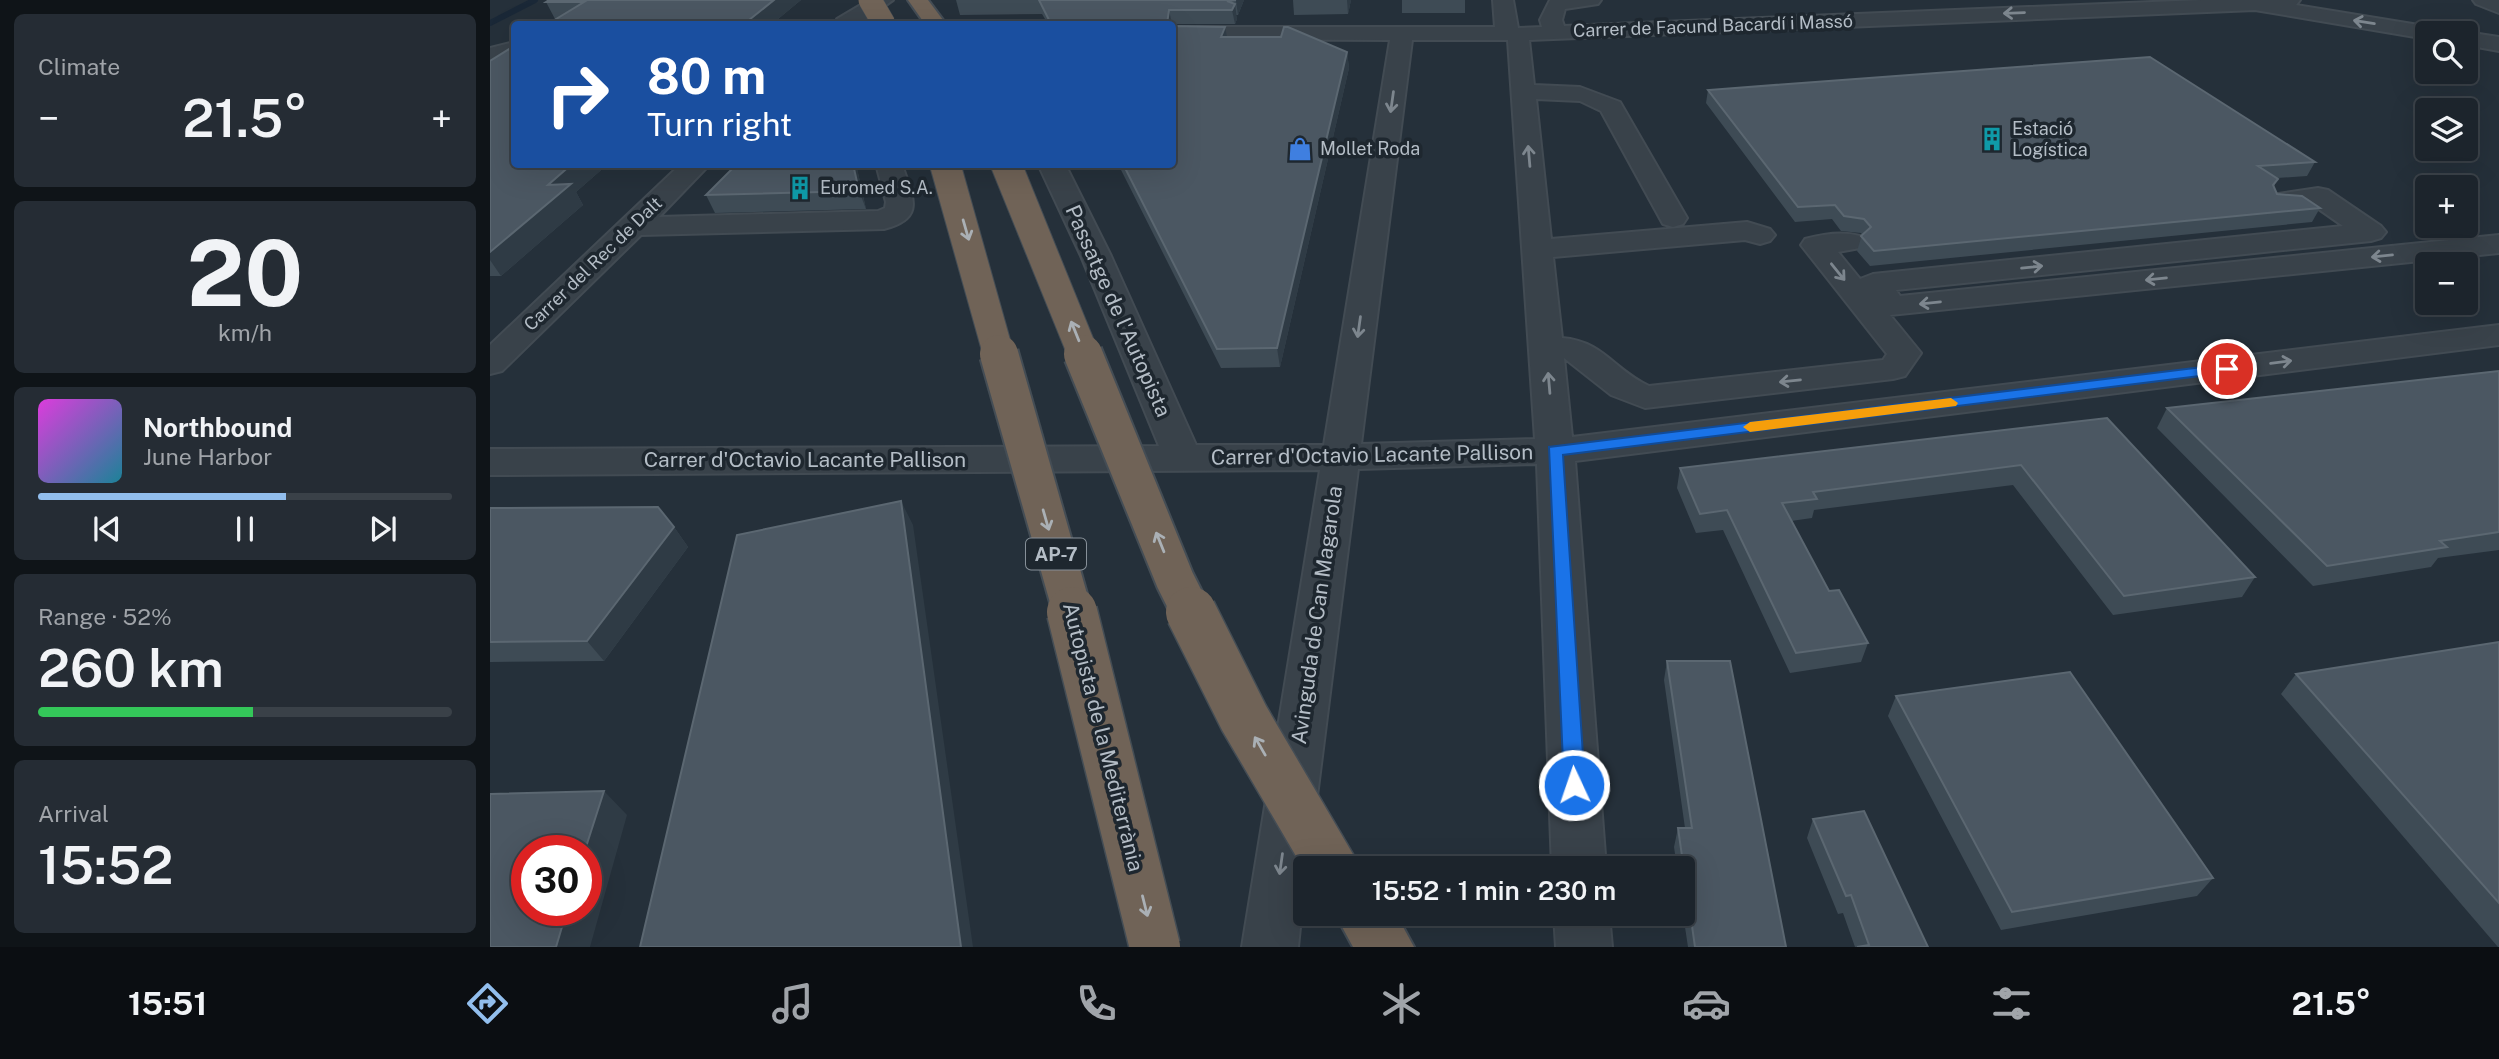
<!DOCTYPE html>
<meta charset="utf-8">
<style>
body{margin:0;font-family:"Public Sans",sans-serif;background:#252c34;color:#f1f3f6;height:100vh;display:flex;flex-direction:column;font-size:26px;white-space:nowrap}
*{box-sizing:border-box;margin:0}
p{font-size:23px;color:#a0a4a9}
.icon{flex:none;width:38px;height:38px;fill:none;stroke:currentColor;stroke-width:2;stroke-linecap:round;stroke-linejoin:round}
.map{position:relative;flex:1;overflow:hidden}
.details{display:flex;flex-direction:column;gap:14px;padding:14px;background:#0f1418;width:490px}
.details>*{flex:none}
.guide{position:absolute;left:21px;top:21px;width:665px;height:147px;border-radius:7px;box-shadow:0 7px 28px #0002,0 0 0 2px #3a4148;background:#1a4fa0;color:#fff;overflow:hidden}
.buttons{position:absolute;left:1925px;top:21px;display:grid;gap:14px}
.buttons a{display:grid;place-items:center;width:63px;height:63px;border-radius:7px;background:#1c242c;box-shadow:0 7px 28px #0002,0 0 0 2px #3a4148;font-size:35px}
.speed{position:absolute;left:21px;top:835px;display:flex;gap:14px;font-size:35px;font-weight:700;text-align:center}
.speed>*{display:grid;place-content:center;width:91px;height:91px;border-radius:50%;background:#1c242c;box-shadow:0 7px 28px #0002,0 0 0 2px #3a4148;line-height:1}
.speed .limit{border:10px solid #d22;background:#fff;color:#111}
.pin{position:absolute;display:grid;place-items:center;width:60px;height:60px;color:#fff;margin:-30px;border:4px solid #fff;border-radius:50%;box-shadow:0 2px 7px #0007}
.me{position:absolute;width:77px;margin:-38px;rotate:357deg;stroke-linejoin:round;filter:drop-shadow(0 0 5px #0008)}
.turn{display:flex;align-items:center;gap:24px;height:147px;padding:0 21px;font-size:32px}
.turn .icon{width:91px;height:91px;stroke-width:2.5}
.turn b{display:block;font-size:49px;line-height:60px}
.big{font-size:52px;font-weight:600;line-height:1.1}
.details .card{flex:1;display:flex;flex-direction:column;justify-content:center;gap:10px;min-width:0;padding:0 24px;border-radius:10px;background:#252c34}
.details .dial{align-items:center;gap:0}
.dial b{font-size:91px;line-height:1}
.song{display:flex;align-items:center;gap:21px}
.cover{width:84px;height:84px;border-radius:10px;background:linear-gradient(135deg,hsl(300 70% 55%),hsl(190 70% 35%))}
.played{height:7px;border-radius:4px;background:linear-gradient(90deg,#92beed 60%,#3a4148 60%)}
.keys{display:flex;justify-content:space-around;direction:ltr}
.heat{display:flex;justify-content:space-between;align-items:center;font-size:38px;direction:ltr}
.charge{height:10px;border-radius:5px;background:linear-gradient(90deg,#34c759 52%,#3a4148 0)}
.trip{position:absolute;left:803px;top:856px;width:402px;height:70px;border-radius:7px;background:#1c242c;box-shadow:0 7px 28px #0002,0 0 0 2px #3a4148;font-weight:600;line-height:70px;text-align:center}
.tabs{display:flex;height:112px;justify-content:space-around;align-items:center;background:#0b0e12;color:#a0a4a9}
.tabs .icon{width:49px;height:49px}
.tabs .on{color:#92beed}
.tabs b{font-size:32px;color:#f1f3f6}
main{display:flex;flex:1;min-height:0}
.map>svg:first-child{display:block}
.lines{fill:none;stroke-linecap:round;stroke-linejoin:round}
.stream{stroke:#1a2837;stroke-width:6}
.minor-casing{stroke:#424b53;stroke-width:4}
.highway-casing{stroke:#444d55;stroke-width:4}
.minor{fill:#39424a;fill-rule:evenodd}
.highway{fill:#706357;fill-rule:evenodd}
.highway-bridge-far3-casing{stroke:#444d55;stroke-width:24;stroke-linecap:butt}
.highway-bridge-far2-casing{stroke:#444d55;stroke-width:32;stroke-linecap:butt}
.highway-bridge-far1-casing{stroke:#444d55;stroke-width:42;stroke-linecap:butt}
.highway-bridge-casing{stroke:#444d55;stroke-width:53;stroke-linecap:butt}
.highway-bridge-far3{stroke:#706357;stroke-width:23}
.highway-bridge-far2{stroke:#706357;stroke-width:30}
.highway-bridge-far1{stroke:#706357;stroke-width:38}
.highway-bridge{stroke:#706357;stroke-width:50}
.wall{fill:#3e4b55}
.shaded-wall{fill:#2f3b45}
.building{fill:#4b5762;stroke:#5b6771;stroke-width:2}
.oneway{stroke:#7d868e}
.oneway2{stroke:#aab0b5}
.route{fill:#1a73e8;stroke:#114b97;stroke-width:2}
.slow{fill:#f59e0b}
.labels{text-anchor:middle;stroke-width:7;stroke-linejoin:round;paint-order:stroke}
.far-street-label{font-size:18px;fill:#b4bdc6;stroke:#1e272f}
.far-poi-label{font-size:18px;fill:#b4bdc6;stroke:#1e272f;text-anchor:start}
.shield{fill:#1e272f;stroke:#879099;stroke-width:2}
.shield-label{font-size:19px;font-weight:bold;fill:#b4bdc6}
.street-label{font-size:21px;fill:#b4bdc6;stroke:#1e272f}
</style>
<main>
<section class="details">
<div class="card"><p>Climate</p>
<div class="heat"><a>−</a><b class="big">21.5°</b><a>+</a></div>
</div>
<div class="card dial"><b>20</b><p>km/h</p></div>
<div class="card">
<div class="song"><i class="cover"></i><div><b>Northbound</b><p>June Harbor</p></div></div>
<div class="played"></div>
<div class="keys"><svg class="icon" aria-label="previous" viewBox="0 0 24 24"><path d="M18 5L8 12l10 7zM5 5v14"/></svg><svg class="icon" aria-label="pause" viewBox="0 0 24 24"><path d="M8 5v14M16 5v14"/></svg><svg class="icon" aria-label="next" viewBox="0 0 24 24"><path d="M6 5l10 7-10 7zM19 5v14"/></svg></div>
</div>
<div class="card"><p>Range · 52%</p><b class="big">260 km</b><div class="charge"></div></div>
<div class="card"><p>Arrival</p><b class="big">15:52</b></div>
</section>
<div class="map">
<svg width="2009" height="947" viewBox="0 0 2009 947">
<rect width="100%" height="100%" fill="#25303a"/>
<g class="lines">
<path class="stream" d="M 0,23 L 45,0"/>
<g class="minor-casing">
<g id="minor">
<path d="M 379,0 L 403,0 L 369,24 L 345,24 L 347,19 Z"/>
<path d="M 1003,0 L 1023,0 L 1028,28 L 1052,27 L 1050,20 L 1060,0 L 1111,0 L 1108,4 L 1075,9 L 1072,20 L 1074,26 L 1711,0 L 1810,0 L 1806,5 L 1941,27 L 1952,33 L 1937,33 L 1937,39 L 1765,10 L 1039,40 L 1044,85 L 1090,87 L 1130,102 L 1197,218 L 1193,224 L 1183,227 L 1173,224 L 1111,111 L 1090,101 L 1046,99 L 1061,239 L 1257,222 L 1280,229 L 1285,235 L 1280,241 L 1270,244 L 1255,240 L 1063,257 L 1072,338 C 1113,341 1124,370 1159,386 L 1393,360 L 1397,354 L 1311,245 L 1315,239 C 1333,234 1353,231 1370,236 L 1375,242 L 1370,248 L 1348,252 L 1370,279 L 1383,274 L 1853,226 L 1823,205 L 1792,209 L 1782,207 L 1778,201 L 1782,195 L 1828,188 L 1838,190 L 1891,226 L 1896,232 L 1891,238 L 1881,241 L 1406,290 L 1410,296 L 2009,235 L 2009,253 L 1400,315 L 1431,353 L 1415,376 L 1403,379 L 1155,408 L 1121,395 L 1074,358 L 1082,437 L 2009,325 L 2009,345 L 1085,461 L 1116,868 L 1062,868 L 1047,464 L 868,469 L 818,868 L 816,868 L 808,947 L 752,947 L 830,470 L 0,475 L 0,449 L 669,446 L 591,256 L 548,164 L 575,164 L 621,256 L 706,445 L 834,445 L 900,40 L 682,39 L 682,27 L 1005,27 ZM 922,40 L 1018,40 L 1045,439 L 871,444 Z"/>
<path d="M 1983,0 L 2009,0 L 2009,13 L 1986,4 Z"/>
<path d="M 1976,32 L 2009,37 L 2009,51 L 1976,45 L 1976,33 L 1973,33 Z"/>
<path d="M 24,42 L 24,56 L 0,62 L 0,48 Z"/>
<path d="M 191,164 L 220,164 L 169,217 L 388,211 L 395,208 L 396,202 L 386,164 L 412,164 C 422,197 437,218 394,229 L 151,235 L 12,371 L 0,374 L 0,345 Z"/>
<path d="M 1064,914 L 1119,914 L 1122,947 L 1066,947 Z"/>
</g>
</g>
<g class="highway-casing">
<g id="highway">
<path d="M 418,0 L 438,0 L 456,24 L 435,24 Z"/>
<path d="M 845,914 L 906,914 L 924,947 L 863,947 Z"/>
</g>
</g>
<use href="#minor" class="minor"/>
<use href="#highway" class="highway"/>
<g class="highway-bridge-far3-casing">
<path id="highway-bridge-far3" d="M 380,0 L 394,24"/>
</g>
<g class="highway-bridge-far2-casing">
<g id="highway-bridge-far2">
<path d="M 455,164 L 509,356"/>
<path d="M 516,164 L 594,356"/>
</g>
</g>
<g class="highway-bridge-far1-casing">
<g id="highway-bridge-far1">
<path d="M 509,354 L 583,614"/>
<path d="M 593,354 L 685,580 L 702,614"/>
</g>
</g>
<g class="highway-bridge-casing">
<g id="highway-bridge">
<path d="M 582,612 L 665,947"/>
<path d="M 701,612 L 754,718 L 842,868"/>
</g>
</g>
<use href="#highway-bridge-far3" class="highway-bridge-far3"/>
<use href="#highway-bridge-far2" class="highway-bridge-far2"/>
<use href="#highway-bridge-far1" class="highway-bridge-far1"/>
<use href="#highway-bridge" class="highway-bridge"/>
</g>
<g class="wall">
<path d="M 311,0 L 282,24 L 58,24 L 67,19 L 65,19 L 56,2 Z"/>
<path d="M 466,0 L 754,0 L 748,15 L 746,15 L 747,19 L 745,24 L 558,24 L 552,14 L 470,15 Z"/>
<path d="M 803,0 L 861,0 L 858,14 L 804,15 Z"/>
<rect x="912" y="0" width="63" height="13"/>
<path d="M 737,37 L 857,52 L 859,68 L 790,367 L 731,368 L 628,164 L 682,164 Z"/>
<path d="M 0,61 L 24,164 L 118,164 L 86,192 L 93,205 L 11,276 L 0,276 Z"/>
<path d="M 1218,90 L 1825,162 L 1817,176 L 1787,178 L 1784,187 L 1787,194 L 1830,208 L 1822,222 L 1380,266 L 1367,251 L 1372,235 L 1371,233 L 1351,231 L 1342,219 L 1305,222 L 1216,103 Z"/>
<path d="M 366,164 L 376,209 L 225,213 L 216,195 Z"/>
<path d="M 2009,371 L 2009,550 L 1948,558 L 1941,567 L 1823,586 L 1667,428 L 1677,408 Z"/>
<path d="M 1617,418 L 1765,577 L 1752,597 L 1623,615 L 1523,485 L 1324,510 L 1322,518 L 1301,521 L 1339,591 L 1378,643 L 1371,662 L 1300,673 L 1233,530 L 1206,533 L 1187,488 L 1190,468 Z"/>
<path d="M 0,508 L 184,527 L 198,547 L 114,661 L 0,662 Z"/>
<path d="M 2009,642 L 2009,947 L 2008,947 L 1791,694 L 1806,674 Z"/>
<path d="M 1177,661 L 1296,947 L 1198,947 L 1193,914 L 1194,868 L 1187,868 L 1184,847 L 1188,828 L 1195,828 L 1174,680 Z"/>
<path d="M 1406,696 L 1723,878 L 1707,896 L 1511,930 L 1398,716 Z"/>
<path d="M 1323,819 L 1438,947 L 1365,947 L 1353,913 L 1348,914 L 1317,838 Z"/>
</g>
<g class="shaded-wall">
<path d="M 284,0 L 311,0 L 282,24 L 254,24 Z"/>
<path d="M 746,0 L 754,0 L 748,15 L 746,1 Z"/>
<path d="M 857,0 L 861,0 L 858,14 Z"/>
<path d="M 745,4 L 747,19 L 745,24 L 742,10 Z"/>
<path d="M 679,10 L 682,24 L 677,24 Z"/>
<path d="M 735,27 L 738,42 L 731,37 Z"/>
<path d="M 857,52 L 859,68 L 790,367 L 787,348 Z"/>
<path d="M 82,164 L 118,164 L 86,192 L 93,205 L 11,276 L 0,260 L 0,252 L 58,185 Z"/>
<path d="M 363,164 L 366,164 L 376,209 L 369,191 Z"/>
<path d="M 411,501 L 423,525 L 483,947 L 471,947 Z"/>
<path d="M 184,527 L 198,547 L 114,661 L 97,641 Z"/>
<path d="M 114,791 L 137,815 L 100,947 L 66,947 L 77,910 L 96,910 L 95,850 Z"/>
</g>
<g class="building">
<path d="M 59,0 L 284,0 L 254,24 L 58,24 L 94,2 L 56,2 Z"/>
<path d="M 549,0 L 746,0 L 737,1 L 745,4 L 742,10 L 679,10 L 677,24 L 561,24 Z"/>
<path d="M 682,26 L 735,27 L 731,37 L 791,37 L 794,27 L 798,27 L 857,52 L 787,348 L 727,349 L 633,164 L 682,164 Z"/>
<path d="M 24,46 L 24,164 L 82,164 L 58,185 L 81,184 L 0,252 L 0,61 Z"/>
<path d="M 1660,57 L 1825,162 L 1768,166 L 1788,179 L 1783,185 L 1787,194 L 1812,196 L 1830,208 L 1384,251 L 1371,236 L 1381,227 L 1374,219 L 1354,216 L 1345,205 L 1308,207 L 1218,90 Z"/>
<path d="M 247,164 L 363,164 L 369,191 L 216,195 Z"/>
<path d="M 2009,371 L 2009,532 L 1950,541 L 1957,547 L 1837,566 L 1677,408 Z"/>
<path d="M 1617,418 L 1765,577 L 1634,596 L 1531,465 L 1323,492 L 1327,499 L 1292,503 L 1339,591 L 1349,590 L 1378,643 L 1306,653 L 1237,510 L 1210,514 L 1190,468 Z"/>
<path d="M 411,501 L 471,947 L 150,947 L 247,535 Z"/>
<path d="M 168,507 L 184,527 L 97,641 L 0,642 L 0,508 Z"/>
<path d="M 2009,642 L 2009,903 L 1806,674 Z"/>
<path d="M 1177,661 L 1240,661 L 1296,947 L 1205,947 L 1188,828 L 1202,828 Z"/>
<path d="M 1580,672 L 1723,878 L 1522,912 L 1406,696 Z"/>
<path d="M 114,791 L 95,850 L 37,850 L 37,910 L 77,910 L 66,947 L 0,947 L 0,794 Z"/>
<path d="M 1374,811 L 1438,947 L 1367,947 L 1379,945 L 1361,895 L 1356,896 L 1323,819 Z"/>
</g>
<defs><path id="oneway-shaft" d="M-6 0H5M1.5-3L5.5 0L1.5 3" fill="none" stroke-width="1.6" stroke-linecap="round" stroke-linejoin="round" transform="scale(1.75)"/></defs>
<g class="oneway">
<use href="#oneway-shaft" transform="translate(1524 13) rotate(178)"/>
<use href="#oneway-shaft" transform="translate(1874 22) rotate(-171)"/>
<use href="#oneway-shaft" transform="translate(902 102) rotate(98)"/>
<use href="#oneway-shaft" transform="translate(1039 156) rotate(-95)"/>
<use href="#oneway-shaft" transform="translate(1892 256) rotate(174)"/>
<use href="#oneway-shaft" transform="translate(1542 267) rotate(-6)"/>
<use href="#oneway-shaft" transform="translate(1348 272) rotate(51)"/>
<use href="#oneway-shaft" transform="translate(1666 279) rotate(174)"/>
<use href="#oneway-shaft" transform="translate(1440 303) rotate(174)"/>
<use href="#oneway-shaft" transform="translate(869 327) rotate(98)"/>
<use href="#oneway-shaft" transform="translate(1791 362) rotate(-7)"/>
<use href="#oneway-shaft" transform="translate(1300 381) rotate(174)"/>
<use href="#oneway-shaft" transform="translate(1059 383) rotate(-95)"/>
<use href="#oneway-shaft" transform="translate(791 864) rotate(98)"/>
</g>
<g class="oneway2">
<use href="#oneway-shaft" transform="translate(476 230) rotate(74)"/>
<use href="#oneway-shaft" transform="translate(585 331) rotate(-112)"/>
<use href="#oneway-shaft" transform="translate(556 520) rotate(74)"/>
<use href="#oneway-shaft" transform="translate(670 542) rotate(-112)"/>
<use href="#oneway-shaft" transform="translate(770 746) rotate(-120)"/>
<use href="#oneway-shaft" transform="translate(655 906) rotate(76)"/>
</g>
<path class="route" d="M 1737,364 L 1742,366 L 1742,372 L 1073,455 L 1095,785 L 1092,791 L 1084,794 L 1077,791 L 1074,785 L 1059,447 Z"/>
<path class="slow" d="M 1461,398 L 1468,403 L 1466,406 L 1260,432 L 1253,427 L 1260,422 Z"/>
<defs>
<g id="building-bare" transform="scale(1.89)"><path d="M-4-6H4V6H1V3H-1V6H-4ZM-2.5-4.3h1.7v1.8h-1.7ZM.8-4.3h1.7v1.8H.8ZM-2.5-1h1.7V.8h-1.7ZM.8-1h1.7V.8H.8Z" fill="#0f9aa8" stroke="#1e272f" stroke-width="2.5" paint-order="stroke"/></g>
<g id="shop-bare" transform="scale(1.89)"><path d="M-5-2.5h2.3a2.7 3.5 0 0 1 5.4 0H5L5.5 6h-11ZM-1.5-2.5h3a1.5 2.3 0 0 0-3 0Z" fill="#3f7fe0" stroke="#1e272f" stroke-width="2.5" paint-order="stroke"/></g>
</defs>
<g fill-rule="evenodd">
<use href="#building-bare" x="1502" y="139"/>
<use href="#shop-bare" x="810" y="149"/>
<use href="#building-bare" x="310" y="188"/>
</g>
<g class="labels">
<g class="far-street-label">
<text transform="translate(1223 26) rotate(-2)" y="6">Carrer de Facund Bacardí i Massó</text>
<text transform="translate(103 264) rotate(-44)" y="6">Carrer del Rec de Dalt</text>
</g>
<g class="far-poi-label">
<text x="1522" y="135">Estació<tspan x="1522" dy="21">Logística</tspan></text>
<text x="830" y="155">Mollet Roda</text>
<text x="330" y="194">Euromed S.A.</text>
</g>
<rect class="shield" x="536" y="538.5" width="60" height="31" rx="5"/>
<g class="shield-label">
<text x="566" y="561">AP-7</text>
</g>
<g class="street-label">
<text transform="translate(628 311) rotate(66)" y="7">Passatge de l'Autopista</text>
<text transform="translate(882 455) rotate(-1)" y="7">Carrer d'Octavio Lacante Pallison</text>
<text x="315" y="467">Carrer d'Octavio Lacante Pallison</text>
<text transform="translate(827 615) rotate(-82)" y="7">Avinguda de Can Magarola</text>
<text transform="translate(613 737) rotate(76)" y="7">Autopista de la Mediterrània</text>
</g>
</g>
</svg>
<div class="buttons">
<a><svg class="icon" aria-label="search" viewBox="0 0 24 24"><circle cx="10" cy="10" r="6"/><path d="M15 15l6 6"/></svg></a>
<a><svg class="icon" aria-label="layers" viewBox="0 0 24 24"><path d="M12 4l9 5-9 5-9-5zM3 14l9 5 9-5"/></svg></a>
<a>+</a>
<a>−</a>
</div>
<div class="speed"><div class="limit">30</div></div>
<div class="pin" style="left:1737px;top:369px;background:#d93025"><svg class="icon" aria-label="arrive" viewBox="0 0 24 24"><path d="M6 21V4h12l-3 4 3 4H6"/></svg></div>
<svg class="me" style="left:1084px;top:785px" viewBox="-20 -20 40 40"><circle r="17" fill="#1a73e8" stroke="#fff" stroke-width="3"/><path d="M0-11L8 9 0 5-8 9z" fill="#fff"/></svg>
<div class="trip">15:52 · 1 min · 230 m</div>
<div class="guide">
<div class="turn"><svg class="icon" aria-label="right" viewBox="0 0 24 24"><path d="M7 20v-9h11M14 6l5 5-5 5"/></svg><div><b>80 m</b>Turn right</div></div>
</div>
</div>
</main>
<nav class="tabs">
<b>15:51</b>
<svg class="icon on" aria-label="directions" viewBox="0 0 24 24"><path d="M12 3l9 9-9 9-9-9zM9 14v-3h6M13 9l2 2-2 2"/></svg>
<svg class="icon" aria-label="music" viewBox="0 0 24 24"><path d="M9 18V5l10-2v13"/><circle cx="6" cy="18" r="3"/><circle cx="16" cy="16" r="3"/></svg>
<svg class="icon" aria-label="phone" viewBox="0 0 24 24"><path d="M5 4h4l2 5-3 2q2 4 5 5l2-3 5 2v4C11 20 4 13 5 4z"/></svg>
<svg class="icon" aria-label="climate" viewBox="0 0 24 24"><path d="M12 3v18M4 7l16 10M4 17L20 7"/></svg>
<svg class="icon" aria-label="car" viewBox="0 0 24 24"><path d="M5 17H2v-5l4-1 3-4h7l3 4 3 1v5h-3M9 17h6M6 11h13"/><circle cx="7" cy="17" r="2"/><circle cx="17" cy="17" r="2"/></svg>
<svg class="icon" aria-label="filters" viewBox="0 0 24 24"><path d="M4 7h16M4 17h16"/><circle cx="9" cy="7" r="2"/><circle cx="15" cy="17" r="2"/></svg>
<b>21.5°</b>
</nav>
